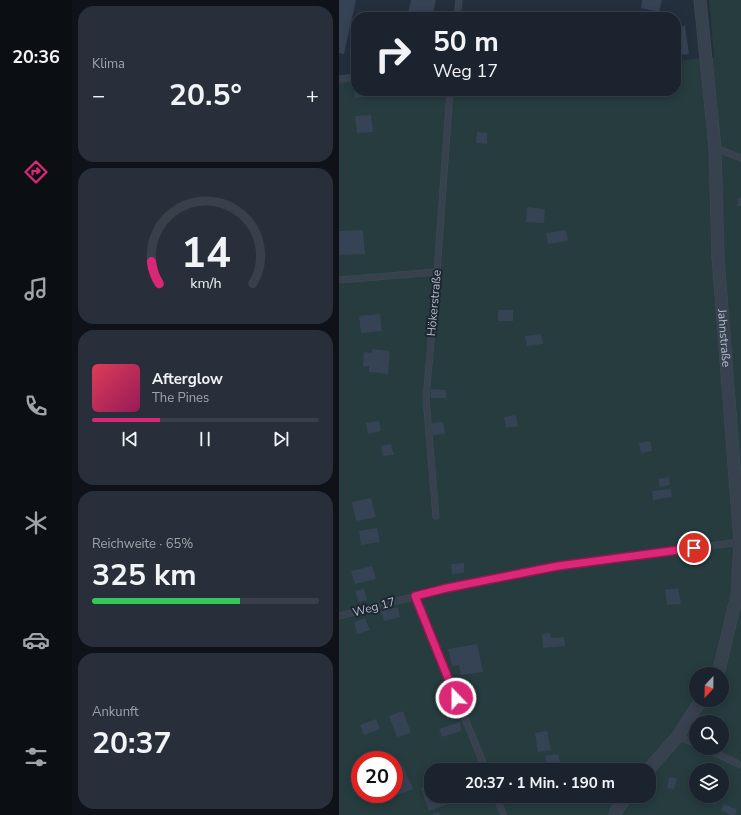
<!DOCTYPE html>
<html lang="de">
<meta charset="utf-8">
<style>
body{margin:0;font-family:"Nunito Sans",sans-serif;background:#282f3a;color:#f1f3f6;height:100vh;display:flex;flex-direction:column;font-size:15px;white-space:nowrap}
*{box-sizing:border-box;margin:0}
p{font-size:13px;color:#a0a4aa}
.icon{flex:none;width:22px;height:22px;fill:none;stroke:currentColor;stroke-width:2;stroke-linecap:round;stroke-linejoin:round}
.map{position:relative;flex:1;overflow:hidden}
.sheet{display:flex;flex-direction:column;gap:6px;padding:6px;background:#0f1319;width:267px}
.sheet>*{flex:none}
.hud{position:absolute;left:12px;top:12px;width:330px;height:84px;border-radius:16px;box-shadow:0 2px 10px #0003,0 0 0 1px #39404a;background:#1b232e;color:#f1f3f6;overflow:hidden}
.needle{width:26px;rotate:202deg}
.controls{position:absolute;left:350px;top:667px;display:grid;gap:8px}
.controls a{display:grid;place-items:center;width:40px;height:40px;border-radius:50%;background:#1b232e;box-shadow:0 2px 10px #0003,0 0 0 1px #39404a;font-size:20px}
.speed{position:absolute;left:12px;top:751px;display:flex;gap:8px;font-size:20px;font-weight:700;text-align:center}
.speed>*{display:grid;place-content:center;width:52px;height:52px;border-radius:50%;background:#1b232e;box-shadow:0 2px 10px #0003,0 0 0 1px #39404a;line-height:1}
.speed .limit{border:6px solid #d22;background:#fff;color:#111}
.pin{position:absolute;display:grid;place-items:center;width:34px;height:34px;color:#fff;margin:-17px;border:2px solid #fff;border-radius:50%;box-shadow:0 1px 4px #0007}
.me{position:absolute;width:44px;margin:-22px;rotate:338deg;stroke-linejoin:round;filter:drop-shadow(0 0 3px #0008)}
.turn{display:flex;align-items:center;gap:14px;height:84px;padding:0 16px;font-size:18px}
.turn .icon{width:52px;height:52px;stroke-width:2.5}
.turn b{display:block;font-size:28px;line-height:34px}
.big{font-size:30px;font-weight:700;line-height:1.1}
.sheet .tile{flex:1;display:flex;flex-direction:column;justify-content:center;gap:6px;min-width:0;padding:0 14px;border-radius:16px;background:#282f3a}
.sheet .dial{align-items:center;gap:0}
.dial svg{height:104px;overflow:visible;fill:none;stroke:#39404a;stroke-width:7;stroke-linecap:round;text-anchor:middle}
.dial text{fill:#f1f3f6;stroke:none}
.song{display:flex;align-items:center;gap:12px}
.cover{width:48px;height:48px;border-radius:6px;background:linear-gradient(135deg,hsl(350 70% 55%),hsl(330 70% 35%))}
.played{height:4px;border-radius:2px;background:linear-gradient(90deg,#db2777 30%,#39404a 30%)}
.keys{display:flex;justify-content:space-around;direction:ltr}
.heat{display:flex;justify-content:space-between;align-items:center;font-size:22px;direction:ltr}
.charge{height:6px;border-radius:3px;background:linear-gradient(90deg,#34c759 65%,#39404a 0)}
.trip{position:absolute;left:85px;top:763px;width:232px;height:40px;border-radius:16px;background:#1b232e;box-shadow:0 2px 10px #0003,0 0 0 1px #39404a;font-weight:700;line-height:40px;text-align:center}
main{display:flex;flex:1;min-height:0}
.dock{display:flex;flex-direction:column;width:72px;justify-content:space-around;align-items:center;background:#0b0e12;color:#a0a4aa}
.dock .icon{width:28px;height:28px}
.dock .active{color:#db2777}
.dock b{font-size:18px;color:#f1f3f6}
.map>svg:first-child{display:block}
.green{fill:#263c3f;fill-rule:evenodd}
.building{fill:#364354}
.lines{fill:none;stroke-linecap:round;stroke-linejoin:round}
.lane-casing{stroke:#414a57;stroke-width:7}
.street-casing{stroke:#414a57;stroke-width:13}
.lane{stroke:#38414e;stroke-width:6}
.street{stroke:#38414e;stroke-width:12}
.route-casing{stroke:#8e194d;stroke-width:10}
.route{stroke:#db2777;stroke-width:7}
.labels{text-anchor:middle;stroke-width:4;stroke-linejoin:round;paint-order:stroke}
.street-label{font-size:12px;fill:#b4bcc9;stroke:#1d2633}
</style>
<main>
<nav class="dock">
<b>20:36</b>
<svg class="icon active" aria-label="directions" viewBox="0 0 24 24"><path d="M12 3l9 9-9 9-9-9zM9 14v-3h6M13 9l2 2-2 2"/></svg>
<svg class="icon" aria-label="music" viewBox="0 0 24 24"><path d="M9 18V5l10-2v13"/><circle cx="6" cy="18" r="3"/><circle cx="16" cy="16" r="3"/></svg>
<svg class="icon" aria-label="phone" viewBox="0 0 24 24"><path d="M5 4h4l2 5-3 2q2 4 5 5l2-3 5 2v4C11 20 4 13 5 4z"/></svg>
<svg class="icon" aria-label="climate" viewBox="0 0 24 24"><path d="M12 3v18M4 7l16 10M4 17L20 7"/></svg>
<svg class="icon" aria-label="car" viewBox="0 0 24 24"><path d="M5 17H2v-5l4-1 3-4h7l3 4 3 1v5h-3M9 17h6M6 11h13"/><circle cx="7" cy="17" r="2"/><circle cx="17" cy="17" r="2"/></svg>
<svg class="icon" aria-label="filters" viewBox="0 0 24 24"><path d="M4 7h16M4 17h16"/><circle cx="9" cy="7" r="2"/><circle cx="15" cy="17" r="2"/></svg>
</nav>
<section class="sheet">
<div class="tile"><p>Klima</p>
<div class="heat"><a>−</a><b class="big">20.5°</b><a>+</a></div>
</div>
<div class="tile dial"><svg viewBox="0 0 100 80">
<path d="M14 69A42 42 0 1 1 86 69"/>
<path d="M14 69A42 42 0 0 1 8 52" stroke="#db2777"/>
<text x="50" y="56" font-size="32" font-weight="700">14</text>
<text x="50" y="72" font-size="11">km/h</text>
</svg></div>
<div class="tile">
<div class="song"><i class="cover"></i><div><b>Afterglow</b><p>The Pines</p></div></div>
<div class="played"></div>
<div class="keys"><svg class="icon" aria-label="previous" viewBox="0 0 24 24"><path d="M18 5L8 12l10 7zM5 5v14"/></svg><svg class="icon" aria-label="pause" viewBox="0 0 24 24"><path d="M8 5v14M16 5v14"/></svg><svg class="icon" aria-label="next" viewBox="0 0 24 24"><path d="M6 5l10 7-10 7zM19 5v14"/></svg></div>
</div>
<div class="tile"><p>Reichweite · 65%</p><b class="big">325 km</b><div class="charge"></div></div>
<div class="tile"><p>Ankunft</p><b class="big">20:37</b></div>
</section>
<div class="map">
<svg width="402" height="815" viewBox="0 0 402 815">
<rect width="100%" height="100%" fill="#242f3e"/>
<path class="green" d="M 370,0 L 402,0 L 402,815 L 0,815 L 0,82 L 17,80 L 17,91 L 337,91 L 337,61 L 375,57 ZM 357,674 L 383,674 L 383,700 L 357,700 ZM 357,722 L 383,722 L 383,748 L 357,748 ZM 21,760 L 55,760 L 55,794 L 21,794 ZM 92,770 L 310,770 L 310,796 L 92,796 ZM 357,770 L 383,770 L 383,796 L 357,796 Z"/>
<g class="building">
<path d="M 0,0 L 17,0 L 5,54 L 0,53 Z"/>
<path d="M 72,0 L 97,0 L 93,17 L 68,17 Z"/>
<path d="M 303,0 L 323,0 L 320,12 L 302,8 Z"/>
<path d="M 346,26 L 350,54 L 338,55 L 337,27 Z"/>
<path d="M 17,85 L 17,91 L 29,91 L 30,96 L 16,98 L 15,86 Z"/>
<path d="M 32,115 L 34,132 L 18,133 L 16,116 Z"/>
<path d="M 138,132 L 148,133 L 148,144 L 137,143 Z"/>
<path d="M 400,197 L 402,198 L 402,206 L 398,206 Z"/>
<path d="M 188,207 L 206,209 L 205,223 L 187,222 Z"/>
<path d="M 24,230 L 26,254 L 0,255 L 0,231 Z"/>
<path d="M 227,230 L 229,241 L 209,244 L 207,233 Z"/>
<rect x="159" y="310" width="15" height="11"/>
<path d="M 41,314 L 43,331 L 22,333 L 20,316 Z"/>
<path d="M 202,334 L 204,344 L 188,346 L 186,336 Z"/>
<path d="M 33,349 L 51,351 L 49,374 L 30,372 L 30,366 L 24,366 L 25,352 L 33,353 Z"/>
<path d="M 92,389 L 107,390 L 107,398 L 92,398 Z"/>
<path d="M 177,415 L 179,426 L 167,428 L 165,417 Z"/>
<path d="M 40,421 L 42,431 L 29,434 L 27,423 Z"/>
<path d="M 104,422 L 106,434 L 94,435 L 92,423 Z"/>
<path d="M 311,441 L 313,451 L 302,453 L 300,443 Z"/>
<path d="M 52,444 L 55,455 L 44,456 L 42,446 Z"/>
<path d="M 330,477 L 331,485 L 321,487 L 319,479 Z"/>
<path d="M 332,489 L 333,497 L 314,500 L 313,491 Z"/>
<path d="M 32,498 L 37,517 L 17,521 L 13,502 Z"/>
<path d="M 38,528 L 41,542 L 22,545 L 20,531 Z"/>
<path d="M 125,563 L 125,573 L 113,574 L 112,564 Z"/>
<path d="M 33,566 L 37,579 L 16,584 L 12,571 Z"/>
<path d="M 339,588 L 342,604 L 328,605 L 326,590 Z"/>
<path d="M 25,589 L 28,600 L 20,602 L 16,591 Z"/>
<path d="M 59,607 L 61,617 L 45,621 L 42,611 Z"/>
<path d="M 26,618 L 31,630 L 18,634 L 15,622 Z"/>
<path d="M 211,633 L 212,638 L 225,637 L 226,646 L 204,648 L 203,634 Z"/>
<path d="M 138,644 L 144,672 L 122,675 L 120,665 L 113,666 L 109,649 Z"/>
<path d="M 64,711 L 72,733 L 58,737 L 50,716 Z"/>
<path d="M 37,719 L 41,729 L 25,735 L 21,725 Z"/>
<path d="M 121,722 L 122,731 L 103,737 L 100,729 Z"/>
<path d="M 208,731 L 212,750 L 199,752 L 196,733 Z"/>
<path d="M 219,754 L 223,770 L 208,770 L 206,756 Z"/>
<path d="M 64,766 L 74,789 L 56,796 L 55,770 Z"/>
<path d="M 330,777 L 338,778 L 335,789 L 328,788 Z"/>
<path d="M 92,784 L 92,796 L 106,796 L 109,804 L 90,811 L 82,788 Z"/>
<path d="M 214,796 L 231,796 L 232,802 L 216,804 Z"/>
<path d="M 363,796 L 376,796 L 379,797 L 376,805 L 362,798 Z"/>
<path d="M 385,804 L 398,810 L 396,815 L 392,815 L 382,810 Z"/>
<path d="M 100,812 L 101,815 L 94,815 L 93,814 Z"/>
</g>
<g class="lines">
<g class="lane-casing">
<g id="lane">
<path d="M 118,17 L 120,0"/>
<path d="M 0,79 L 17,77"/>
<path d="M 376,148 L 402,158"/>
<path d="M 0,280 L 98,272"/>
<path d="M 97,516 L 87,399 L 98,272 L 111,91"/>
<path d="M 76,596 L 147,770"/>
<path d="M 0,616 L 108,588 L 219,566 L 401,542"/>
<path d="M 339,736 L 357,744"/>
<path d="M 365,748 L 402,765"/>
<path d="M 157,796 L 164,813"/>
</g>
</g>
<g class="street-casing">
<g id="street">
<path id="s1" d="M 361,0 L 376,148 L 379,257 L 401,542 L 398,595 L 379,674"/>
<path d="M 309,770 L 339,736 L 362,700"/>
<path d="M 276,815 L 277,811 L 288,796"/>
</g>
</g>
<use href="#lane" class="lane"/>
<use href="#street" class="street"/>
</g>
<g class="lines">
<g class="route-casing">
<path id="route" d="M 117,698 L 76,596 L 108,588 L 219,566 L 355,548"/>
</g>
<use href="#route" class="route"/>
</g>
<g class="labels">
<g class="street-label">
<text transform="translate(95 303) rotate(-85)" y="4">Hökerstraße</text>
<text dy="4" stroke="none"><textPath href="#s1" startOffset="339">Jahnstraße</textPath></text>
<text transform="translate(35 607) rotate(-15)" y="4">Weg 17</text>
</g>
</g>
</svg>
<div class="controls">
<a><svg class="needle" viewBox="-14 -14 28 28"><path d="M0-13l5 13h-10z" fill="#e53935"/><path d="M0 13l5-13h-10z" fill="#a0a4aa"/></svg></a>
<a><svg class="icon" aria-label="search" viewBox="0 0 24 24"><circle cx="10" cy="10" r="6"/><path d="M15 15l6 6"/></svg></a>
<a><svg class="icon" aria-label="layers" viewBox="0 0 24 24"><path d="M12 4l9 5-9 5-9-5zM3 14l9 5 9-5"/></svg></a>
</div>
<div class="speed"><div class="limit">20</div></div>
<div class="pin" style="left:355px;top:548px;background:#d93025"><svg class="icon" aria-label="arrive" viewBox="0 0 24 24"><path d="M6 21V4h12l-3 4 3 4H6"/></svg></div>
<svg class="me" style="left:117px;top:698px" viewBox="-20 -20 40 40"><circle r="17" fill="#db2777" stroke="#fff" stroke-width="3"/><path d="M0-11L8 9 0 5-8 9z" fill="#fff"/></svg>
<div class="trip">20:37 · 1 Min. · 190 m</div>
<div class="hud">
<div class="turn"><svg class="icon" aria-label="right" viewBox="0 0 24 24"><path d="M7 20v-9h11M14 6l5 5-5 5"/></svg><div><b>50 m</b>Weg 17</div></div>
</div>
</div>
</main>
